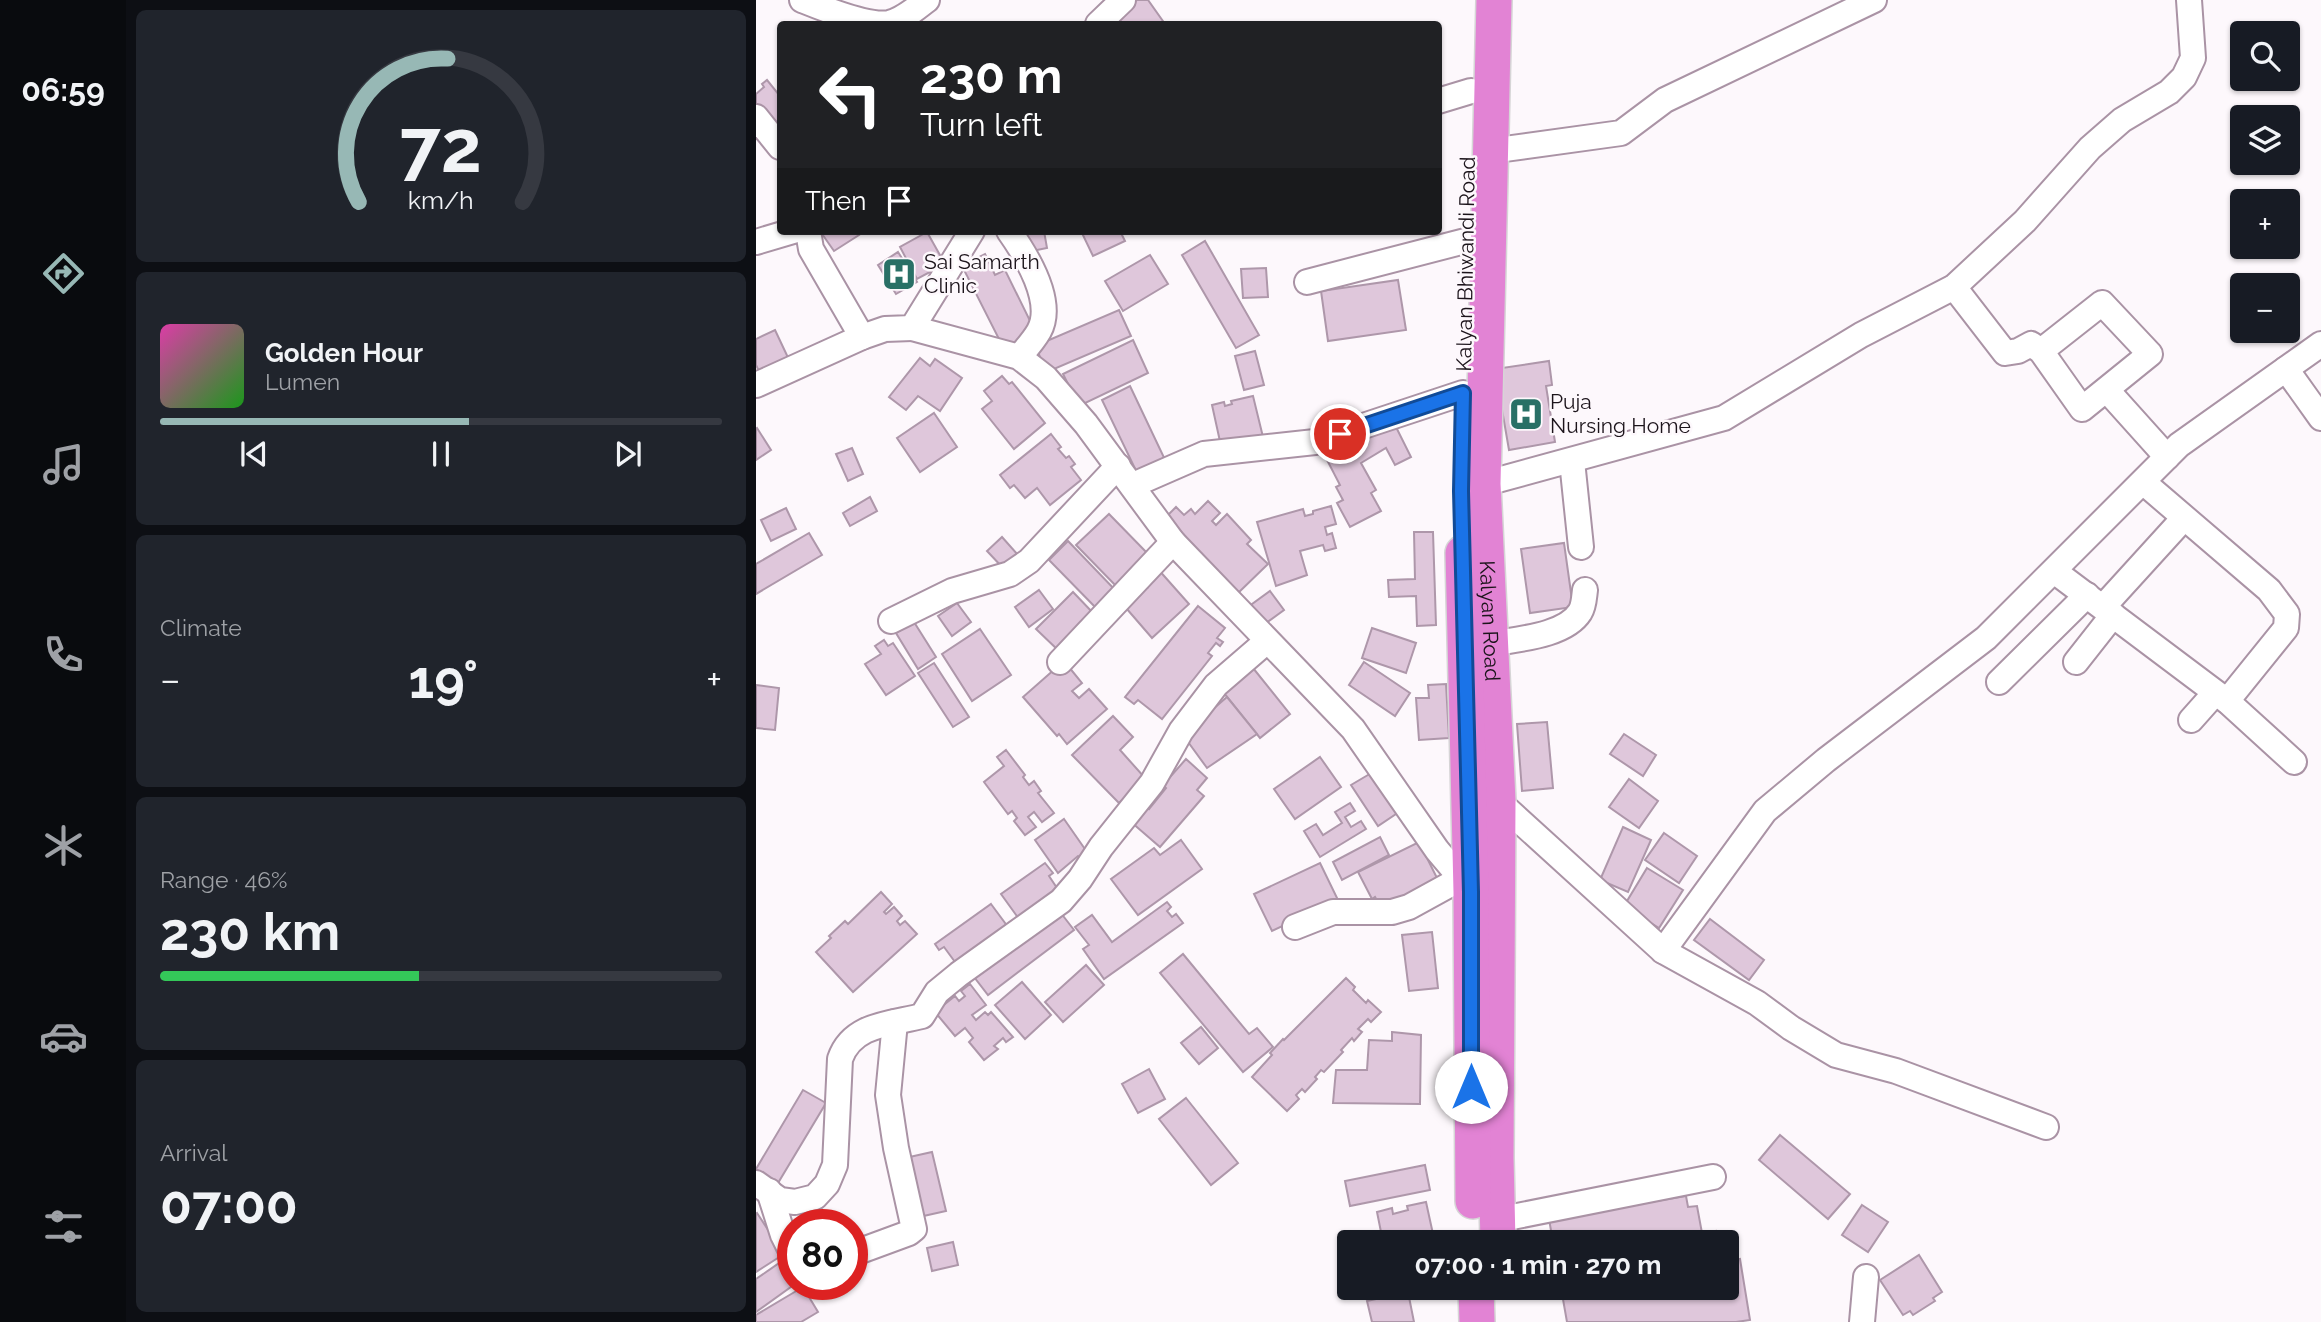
<!DOCTYPE html>
<meta charset="utf-8">
<style>
body{margin:0;font-family:Raleway,sans-serif;background:#20242c;color:#f1f3f6;height:100vh;display:flex;flex-direction:column;font-size:26px;white-space:nowrap}
*{box-sizing:border-box;margin:0}
p{font-size:23px;color:#9ea1a6}
.icon{flex:none;width:38px;height:38px;fill:none;stroke:currentColor;stroke-width:2;stroke-linecap:round;stroke-linejoin:round}
.map{position:relative;flex:1;overflow:hidden}
.sheet{display:flex;flex-direction:column;gap:10px;padding:10px;background:#0d0f14;width:630px}
.sheet>*{flex:none}
.banner{position:absolute;left:21px;top:21px;width:665px;height:214px;border-radius:7px;box-shadow:0 2px 5px #0004;background:#202124;color:#fff;overflow:hidden}
.tools{position:absolute;left:1474px;top:21px;display:grid;gap:14px}
.tools a{display:grid;place-items:center;width:70px;height:70px;border-radius:7px;background:#171b24;box-shadow:0 2px 5px #0004;font-size:35px}
.speed{position:absolute;left:21px;top:1209px;display:flex;gap:14px;font-size:35px;font-weight:700;text-align:center}
.speed>*{display:grid;place-content:center;width:91px;height:91px;border-radius:50%;background:#171b24;box-shadow:0 2px 5px #0004;line-height:1}
.speed .limit{border:10px solid #d22;background:#fff;color:#111}
.pin{position:absolute;display:grid;place-items:center;width:60px;height:60px;color:#fff;margin:-30px;border:4px solid #fff;border-radius:50%;box-shadow:0 2px 7px #0007}
.me{position:absolute;width:77px;margin:-38px;rotate:0deg;stroke-linejoin:round;filter:drop-shadow(0 0 5px #0008)}
.turn{display:flex;align-items:center;gap:24px;height:147px;padding:0 28px;font-size:32px}
.turn .icon{width:91px;height:91px;stroke-width:2.5}
.turn b{display:block;font-size:49px;line-height:60px}
.then{display:flex;align-items:center;height:66px;padding:0 28px;background:#0003;gap:14px;font-size:26px}
.big{font-size:52px;font-weight:700;line-height:1.1}
.sheet .card{flex:1;display:flex;flex-direction:column;justify-content:center;gap:10px;min-width:0;padding:0 24px;border-radius:10px;background:#20242c}
.sheet .dial{align-items:center;gap:0}
.dial svg{height:182px;overflow:visible;fill:none;stroke:#363941;stroke-width:7;stroke-linecap:round;text-anchor:middle}
.dial text{fill:#f1f3f6;stroke:none}
.song{display:flex;align-items:center;gap:21px}
.cover{width:84px;height:84px;border-radius:10px;background:linear-gradient(135deg,hsl(320 70% 55%),hsl(120 70% 35%))}
.played{height:7px;border-radius:4px;background:linear-gradient(90deg,#97b8b5 55%,#363941 55%)}
.keys{display:flex;justify-content:space-around;direction:ltr}
.heat{display:flex;justify-content:space-between;align-items:center;font-size:38px;direction:ltr}
.charge{height:10px;border-radius:5px;background:linear-gradient(90deg,#34c759 46%,#363941 0)}
.trip{position:absolute;left:581px;top:1230px;width:402px;height:70px;border-radius:7px;background:#171b24;box-shadow:0 2px 5px #0004;font-weight:700;line-height:70px;text-align:center}
main{display:flex;flex:1;min-height:0}
.menu{display:flex;flex-direction:column;width:126px;justify-content:space-around;align-items:center;background:#090b0e;color:#9ea1a6}
.menu .icon{width:49px;height:49px}
.menu .selected{color:#97b8b5}
.menu b{font-size:32px;color:#f1f3f6}
.map>svg:first-child{display:block}
.building{fill:#dfc7db;stroke:#ae97aa;stroke-width:2}
.lines{fill:none;stroke-linecap:round;stroke-linejoin:round}
.minor-casing{stroke:#aa93a5;stroke-width:28}
.highway-casing{stroke:#d6d5d6;stroke-width:38}
.minor{stroke:#fff;stroke-width:24}
.highway{stroke:#e283d4;stroke-width:35}
.route-casing{stroke:#114b97;stroke-width:18}
.route{stroke:#1a73e8;stroke-width:12}
.labels{text-anchor:middle;stroke-width:5;stroke-linejoin:round;paint-order:stroke}
.poi-label{font-size:21px;fill:#1c141b;stroke:#fdf8fc;text-anchor:start}
.street-label{font-size:21px;fill:#1c141b;stroke:#fdf8fc}
</style>
<main>
<nav class="menu">
<b>06:59</b>
<svg class="icon selected" aria-label="directions" viewBox="0 0 24 24"><path d="M12 3l9 9-9 9-9-9zM9 14v-3h6M13 9l2 2-2 2"/></svg>
<svg class="icon" aria-label="music" viewBox="0 0 24 24"><path d="M9 18V5l10-2v13"/><circle cx="6" cy="18" r="3"/><circle cx="16" cy="16" r="3"/></svg>
<svg class="icon" aria-label="phone" viewBox="0 0 24 24"><path d="M5 4h4l2 5-3 2q2 4 5 5l2-3 5 2v4C11 20 4 13 5 4z"/></svg>
<svg class="icon" aria-label="climate" viewBox="0 0 24 24"><path d="M12 3v18M4 7l16 10M4 17L20 7"/></svg>
<svg class="icon" aria-label="car" viewBox="0 0 24 24"><path d="M5 17H2v-5l4-1 3-4h7l3 4 3 1v5h-3M9 17h6M6 11h13"/><circle cx="7" cy="17" r="2"/><circle cx="17" cy="17" r="2"/></svg>
<svg class="icon" aria-label="filters" viewBox="0 0 24 24"><path d="M4 7h16M4 17h16"/><circle cx="9" cy="7" r="2"/><circle cx="15" cy="17" r="2"/></svg>
</nav>
<section class="sheet">
<div class="card dial"><svg viewBox="0 0 100 80">
<path d="M14 69A42 42 0 1 1 86 69"/>
<path d="M14 69A42 42 0 0 1 53 6" stroke="#97b8b5"/>
<text x="50" y="56" font-size="32" font-weight="700">72</text>
<text x="50" y="72" font-size="11">km/h</text>
</svg></div>
<div class="card">
<div class="song"><i class="cover"></i><div><b>Golden Hour</b><p>Lumen</p></div></div>
<div class="played"></div>
<div class="keys"><svg class="icon" aria-label="previous" viewBox="0 0 24 24"><path d="M18 5L8 12l10 7zM5 5v14"/></svg><svg class="icon" aria-label="pause" viewBox="0 0 24 24"><path d="M8 5v14M16 5v14"/></svg><svg class="icon" aria-label="next" viewBox="0 0 24 24"><path d="M6 5l10 7-10 7zM19 5v14"/></svg></div>
</div>
<div class="card"><p>Climate</p>
<div class="heat"><a>−</a><b class="big">19°</b><a>+</a></div>
</div>
<div class="card"><p>Range · 46%</p><b class="big">230 km</b><div class="charge"></div></div>
<div class="card"><p>Arrival</p><b class="big">07:00</b></div>
</section>
<div class="map">
<svg width="1565" height="1322" viewBox="0 0 1565 1322">
<rect width="100%" height="100%" fill="#fdf8fc"/>
<g class="building">
<path d="M 381,0 L 392,0 L 409,24 L 358,24 L 354,19 Z"/>
<path d="M 11,80 L 24,96 L 24,130 L 0,114 L 0,94 L 8,87 L 6,84 Z"/>
<path d="M 64,231 L 100,231 L 103,235 L 78,251 Z"/>
<path d="M 266,231 L 288,231 L 291,248 L 271,252 Z"/>
<path d="M 325,231 L 364,231 L 369,241 L 337,256 Z"/>
<path d="M 171,232 L 189,264 L 161,279 L 144,247 Z"/>
<path d="M 449,241 L 503,335 L 480,348 L 426,255 Z"/>
<path d="M 142,252 L 161,282 L 140,294 L 122,265 Z"/>
<path d="M 229,254 L 239,275 L 249,270 L 280,333 L 248,349 L 206,266 Z"/>
<path d="M 394,255 L 412,284 L 367,311 L 349,281 Z"/>
<path d="M 510,268 L 512,297 L 487,298 L 485,269 Z"/>
<path d="M 642,280 L 650,330 L 572,341 L 565,291 Z"/>
<path d="M 363,310 L 375,336 L 291,372 L 279,346 Z"/>
<path d="M 19,330 L 36,366 L 7,380 L 0,365 L 0,339 Z"/>
<path d="M 377,340 L 392,373 L 323,406 L 307,374 Z"/>
<path d="M 499,351 L 508,385 L 488,390 L 479,356 Z"/>
<path d="M 164,358 L 174,366 L 179,359 L 206,378 L 184,411 L 162,396 L 150,410 L 133,397 Z"/>
<path d="M 793,361 L 796,385 L 790,386 L 799,442 L 753,450 L 739,369 Z"/>
<path d="M 246,376 L 253,384 L 256,382 L 289,423 L 258,449 L 226,409 L 236,401 L 228,391 Z"/>
<path d="M 374,386 L 412,466 L 384,479 L 346,400 Z"/>
<path d="M 497,396 L 507,437 L 465,446 L 456,405 L 468,402 L 469,406 L 476,404 L 475,401 Z"/>
<path d="M 178,413 L 201,447 L 164,472 L 141,438 Z"/>
<path d="M 639,425 L 655,457 L 639,465 L 630,448 L 605,463 L 620,490 L 615,493 L 625,511 L 594,527 L 581,503 L 587,500 L 580,487 L 584,485 L 569,456 L 586,444 L 587,447 Z"/>
<path d="M 1,428 L 15,450 L 0,460 L 0,429 Z"/>
<path d="M 295,434 L 305,447 L 302,449 L 310,458 L 313,456 L 319,464 L 315,467 L 325,480 L 294,505 L 281,488 L 269,498 L 258,485 L 254,488 L 244,475 Z"/>
<path d="M 96,448 L 107,474 L 92,481 L 80,454 Z"/>
<path d="M 114,497 L 121,511 L 94,526 L 87,513 Z"/>
<path d="M 452,501 L 464,513 L 456,521 L 460,525 L 471,514 L 495,540 L 491,544 L 512,564 L 480,595 L 408,519 L 420,507 L 428,515 L 435,509 L 439,514 Z"/>
<path d="M 575,506 L 580,524 L 569,527 L 571,535 L 576,533 L 580,548 L 569,551 L 567,545 L 544,551 L 551,575 L 520,586 L 501,522 L 547,509 L 549,516 L 557,514 L 557,511 Z"/>
<path d="M 30,508 L 40,529 L 15,541 L 5,520 Z"/>
<path d="M 353,514 L 396,558 L 364,590 L 320,545 Z"/>
<path d="M 658,532 L 677,532 L 680,625 L 661,626 L 660,596 L 633,597 L 632,580 L 659,579 Z"/>
<path d="M 53,533 L 66,555 L 0,594 L 0,564 Z"/>
<path d="M 246,537 L 263,556 L 248,569 L 231,551 Z"/>
<path d="M 312,541 L 363,594 L 344,612 L 293,560 Z"/>
<path d="M 808,543 L 817,607 L 774,613 L 765,549 Z"/>
<path d="M 401,568 L 433,604 L 396,638 L 364,601 L 391,588 L 385,581 Z"/>
<path d="M 283,590 L 297,609 L 273,627 L 259,607 Z"/>
<path d="M 514,591 L 528,610 L 506,626 L 492,607 Z"/>
<path d="M 317,592 L 340,616 L 304,652 L 280,629 Z"/>
<path d="M 201,603 L 215,622 L 196,636 L 182,616 Z"/>
<path d="M 442,606 L 469,628 L 461,638 L 467,642 L 464,646 L 460,643 L 452,653 L 456,656 L 406,719 L 382,700 L 378,704 L 369,697 Z"/>
<path d="M 158,622 L 180,657 L 162,669 L 140,633 Z"/>
<path d="M 616,628 L 660,643 L 650,673 L 606,658 Z"/>
<path d="M 224,629 L 255,675 L 216,701 L 186,654 Z"/>
<path d="M 128,640 L 132,646 L 137,643 L 159,676 L 130,695 L 109,664 L 125,654 L 119,646 Z"/>
<path d="M 308,661 L 326,683 L 316,691 L 323,698 L 333,689 L 351,709 L 311,744 L 303,734 L 301,736 L 267,697 Z"/>
<path d="M 608,662 L 654,693 L 639,716 L 593,685 Z"/>
<path d="M 178,663 L 213,717 L 197,727 L 162,673 Z"/>
<path d="M 493,663 L 534,714 L 504,738 L 463,687 Z"/>
<path d="M 690,684 L 693,738 L 663,740 L 660,698 L 673,698 L 672,685 Z"/>
<path d="M 0,685 L 23,688 L 19,730 L 0,728 Z"/>
<path d="M 471,697 L 501,734 L 451,768 L 427,735 Z"/>
<path d="M 357,716 L 377,737 L 364,750 L 389,778 L 363,803 L 316,755 Z"/>
<path d="M 791,722 L 797,788 L 766,791 L 761,724 Z"/>
<path d="M 868,734 L 900,755 L 887,776 L 854,754 Z"/>
<path d="M 250,750 L 269,775 L 267,777 L 273,785 L 278,781 L 285,791 L 282,793 L 298,813 L 286,822 L 278,812 L 272,817 L 280,827 L 269,835 L 258,821 L 261,818 L 256,811 L 252,814 L 228,782 L 248,766 L 241,757 Z"/>
<path d="M 564,757 L 585,787 L 539,819 L 518,789 Z"/>
<path d="M 430,759 L 451,778 L 441,790 L 448,796 L 404,847 L 375,822 L 389,806 L 393,809 L 410,788 L 407,785 Z"/>
<path d="M 617,772 L 643,812 L 622,826 L 595,785 Z"/>
<path d="M 873,779 L 902,801 L 883,828 L 853,807 Z"/>
<path d="M 594,803 L 599,811 L 589,817 L 595,827 L 605,821 L 610,829 L 564,857 L 548,831 L 560,824 L 567,835 L 586,823 L 579,812 Z"/>
<path d="M 308,819 L 331,852 L 324,858 L 322,856 L 302,873 L 279,840 Z"/>
<path d="M 867,827 L 895,840 L 872,892 L 844,880 Z"/>
<path d="M 908,833 L 941,856 L 923,883 L 889,860 Z"/>
<path d="M 624,837 L 633,855 L 586,880 L 577,862 Z"/>
<path d="M 425,840 L 446,869 L 382,915 L 355,879 L 398,848 L 404,855 Z"/>
<path d="M 663,842 L 684,884 L 626,909 L 619,897 L 616,899 L 602,872 Z"/>
<path d="M 289,863 L 297,873 L 293,876 L 303,891 L 263,919 L 245,894 Z"/>
<path d="M 564,863 L 582,900 L 516,931 L 498,894 Z"/>
<path d="M 891,868 L 927,890 L 903,928 L 868,906 Z"/>
<path d="M 125,892 L 136,904 L 128,912 L 130,914 L 138,907 L 146,916 L 141,921 L 144,925 L 149,921 L 161,934 L 97,992 L 60,952 L 75,938 L 73,936 L 89,921 L 92,924 Z"/>
<path d="M 411,902 L 415,907 L 411,911 L 416,917 L 420,914 L 427,923 L 348,979 L 327,949 L 333,945 L 319,927 L 336,915 L 356,942 Z"/>
<path d="M 235,904 L 252,927 L 199,962 L 188,947 L 183,950 L 179,944 Z"/>
<path d="M 301,908 L 318,930 L 232,995 L 215,973 Z"/>
<path d="M 954,919 L 1008,960 L 993,980 L 938,940 Z"/>
<path d="M 676,932 L 682,988 L 653,991 L 646,935 Z"/>
<path d="M 427,954 L 493,1034 L 501,1028 L 517,1047 L 487,1072 L 404,973 Z"/>
<path d="M 330,965 L 348,985 L 307,1022 L 289,1002 Z"/>
<path d="M 590,978 L 599,987 L 597,990 L 610,1003 L 612,1000 L 625,1012 L 615,1022 L 612,1019 L 602,1029 L 606,1032 L 598,1041 L 596,1038 L 585,1050 L 587,1052 L 568,1072 L 565,1070 L 559,1077 L 561,1079 L 549,1092 L 546,1089 L 540,1095 L 543,1099 L 531,1111 L 496,1077 L 516,1055 L 514,1053 L 527,1039 L 528,1040 Z"/>
<path d="M 266,982 L 295,1015 L 269,1039 L 239,1005 Z"/>
<path d="M 214,984 L 230,1005 L 216,1015 L 220,1020 L 229,1012 L 232,1015 L 235,1012 L 257,1037 L 250,1042 L 247,1038 L 238,1046 L 242,1049 L 228,1060 L 213,1042 L 217,1038 L 209,1028 L 199,1036 L 179,1012 L 199,996 L 203,1001 L 209,996 L 205,991 Z"/>
<path d="M 445,1027 L 462,1048 L 443,1064 L 425,1043 Z"/>
<path d="M 636,1032 L 665,1035 L 664,1104 L 577,1103 L 580,1070 L 611,1070 L 613,1040 L 636,1041 Z"/>
<path d="M 393,1069 L 409,1099 L 382,1113 L 366,1084 Z"/>
<path d="M 47,1090 L 70,1103 L 22,1183 L 0,1169 Z"/>
<path d="M 430,1098 L 482,1163 L 455,1185 L 403,1119 Z"/>
<path d="M 1024,1135 L 1094,1194 L 1072,1219 L 1003,1160 Z"/>
<path d="M 176,1152 L 190,1211 L 163,1217 L 149,1158 Z"/>
<path d="M 669,1165 L 674,1190 L 594,1206 L 589,1181 Z"/>
<path d="M 930,1196 L 932,1207 L 941,1206 L 946,1233 L 960,1231 L 962,1242 L 797,1242 L 793,1219 Z"/>
<path d="M 670,1202 L 677,1234 L 671,1235 L 673,1242 L 627,1242 L 621,1212 L 636,1208 L 637,1214 L 652,1210 L 651,1206 Z"/>
<path d="M 1106,1205 L 1132,1222 L 1112,1252 L 1086,1235 Z"/>
<path d="M 1,1213 L 28,1254 L 0,1272 L 0,1214 Z"/>
<path d="M 197,1242 L 202,1265 L 176,1271 L 171,1248 Z"/>
<path d="M 1163,1255 L 1186,1292 L 1177,1298 L 1179,1301 L 1157,1315 L 1154,1311 L 1147,1315 L 1124,1280 Z"/>
<path d="M 29,1259 L 37,1271 L 37,1284 L 39,1284 L 0,1312 L 0,1279 Z"/>
<path d="M 984,1259 L 994,1320 L 980,1322 L 811,1322 L 805,1288 L 971,1288 L 971,1261 Z"/>
<path d="M 593,1280 L 593,1288 L 631,1288 L 594,1298 L 589,1281 Z"/>
<path d="M 47,1287 L 62,1312 L 45,1322 L 0,1322 L 0,1315 Z"/>
<path d="M 652,1292 L 658,1322 L 616,1322 L 611,1301 Z"/>
</g>
<g class="lines">
<g class="minor-casing">
<g id="minor">
<path d="M 46,0 C 66,8 112,27 133,23 C 147,20 160,8 171,0"/>
<path d="M 342,24 L 367,0"/>
<path d="M 682,101 L 715,91"/>
<path d="M 0,117 L 24,147"/>
<path d="M 734,151 L 865,133 L 909,100 L 1118,0"/>
<path d="M 52,231 L 55,249 L 106,337"/>
<path d="M 253,231 C 270,255 299,302 283,331 C 278,340 270,349 263,357"/>
<path d="M 0,242 L 37,231"/>
<path d="M 551,282 L 709,241"/>
<path d="M 1198,287 L 1249,353 L 1262,351 L 1275,344 L 1285,351 L 1326,409 L 1394,354 L 1346,303 L 1285,351"/>
<path d="M 156,328 L 263,357 L 290,378 L 330,424 L 417,542 L 597,729 L 681,850 L 719,895"/>
<path d="M 1530,369 L 1565,418"/>
<path d="M 0,385 L 106,337 L 129,329 L 156,328 L 216,231"/>
<path d="M 1358,398 L 1411,457"/>
<path d="M 816,461 L 825,547"/>
<path d="M 727,484 L 968,418 L 1105,335 L 1198,287 L 1269,221 L 1334,148 L 1366,120 L 1413,92 L 1428,77 L 1437,58 L 1433,0"/>
<path d="M 377,485 L 448,454 L 559,442 L 707,393"/>
<path d="M 1298,571 L 1471,701 L 1530,628 L 1531,614 L 1513,590 L 1387,482"/>
<path d="M 1347,607 L 1428,518"/>
<path d="M 135,621 L 196,591 L 254,574 L 273,561 L 362,466"/>
<path d="M 734,644 C 761,639 809,636 824,612 C 828,606 828,597 829,590"/>
<path d="M 304,662 L 417,542"/>
<path d="M 1320,662 L 1357,615"/>
<path d="M 1243,682 L 1331,595"/>
<path d="M 1471,701 L 1538,762"/>
<path d="M 1435,720 L 1459,693"/>
<path d="M 742,801 L 907,951 L 1001,1003 L 1035,1028 L 1080,1055 L 1140,1071 L 1290,1127"/>
<path d="M 539,927 L 577,912 L 636,912 L 653,907 L 704,879"/>
<path d="M 907,951 L 1009,811 L 1070,760 L 1230,638 L 1423,445 L 1565,344"/>
<path d="M 0,1183 L 24,1200 L 39,1202 L 59,1197 L 71,1184 L 79,1165 L 84,1059 C 96,1024 134,1024 166,1016 L 181,992 L 203,974 L 305,901 L 324,879 L 345,847 L 396,783 L 425,731 L 460,685 L 511,641"/>
<path d="M 13,1191 L 27,1235 L 37,1255"/>
<path d="M 741,1220 L 957,1177"/>
<path d="M 96,1254 L 153,1233 L 158,1229 L 140,1148 L 132,1095 L 139,1022"/>
<path d="M 1106,1322 L 1110,1277"/>
</g>
</g>
<g class="highway-casing">
<g id="highway">
<path id="s1" d="M 738,0 L 727,484 L 742,801 L 740,1158 L 742,1242"/>
<path d="M 707,553 L 715,892 L 717,1201"/>
<path d="M 720,1288 L 721,1322"/>
</g>
</g>
<use href="#minor" class="minor"/>
<use href="#highway" class="highway"/>
</g>
<g class="lines">
<g class="route-casing">
<path id="route" d="M 584,434 L 707,393 L 705,491 L 715,892 L 715,1087"/>
</g>
<use href="#route" class="route"/>
</g>
<defs>
<g id="hospital-square" transform="scale(1.75)"><rect x="-9" y="-9" width="18" height="18" rx="4" fill="#297066" stroke="#fdf8fc"/><path d="M-5-5h3v3.5h4V-5h3V5h-3V1.5h-4V5h-3Z" fill="#fff"/></g>
</defs>
<g fill-rule="evenodd">
<use href="#hospital-square" x="143" y="274"/>
<use href="#hospital-square" x="770" y="414"/>
</g>
<g class="labels">
<g class="poi-label">
<text x="168" y="269">Sai Samarth<tspan x="168" dy="24">Clinic</tspan></text>
<text x="794" y="409">Puja<tspan x="794" dy="24">Nursing Home</tspan></text>
</g>
<g class="street-label">
<text transform="translate(710 264) rotate(-89)" y="7">Kalyan Bhiwandi Road</text>
<text dy="7" stroke="none"><textPath href="#s1" startOffset="621">Kalyan Road</textPath></text>
</g>
</g>
</svg>
<div class="tools">
<a><svg class="icon" aria-label="search" viewBox="0 0 24 24"><circle cx="10" cy="10" r="6"/><path d="M15 15l6 6"/></svg></a>
<a><svg class="icon" aria-label="layers" viewBox="0 0 24 24"><path d="M12 4l9 5-9 5-9-5zM3 14l9 5 9-5"/></svg></a>
<a>+</a>
<a>−</a>
</div>
<div class="speed"><div class="limit">80</div></div>
<div class="pin" style="left:584px;top:434px;background:#d93025"><svg class="icon" aria-label="arrive" viewBox="0 0 24 24"><path d="M6 21V4h12l-3 4 3 4H6"/></svg></div>
<svg class="me" style="left:715px;top:1087px" viewBox="-20 -20 40 40"><circle r="19" fill="#fff"/><path d="M0-13L10 11 0 6-10 11z" fill="#1a73e8"/></svg>
<div class="trip">07:00 · 1 min · 270 m</div>
<div class="banner">
<div class="turn"><svg class="icon" aria-label="left" viewBox="0 0 24 24"><path d="M17 20v-9H6M10 6l-5 5 5 5"/></svg><div><b>230 m</b>Turn left</div></div>
<div class="then">Then<svg class="icon" aria-label="arrive" viewBox="0 0 24 24"><path d="M6 21V4h12l-3 4 3 4H6"/></svg></div>
</div>
</div>
</main>
